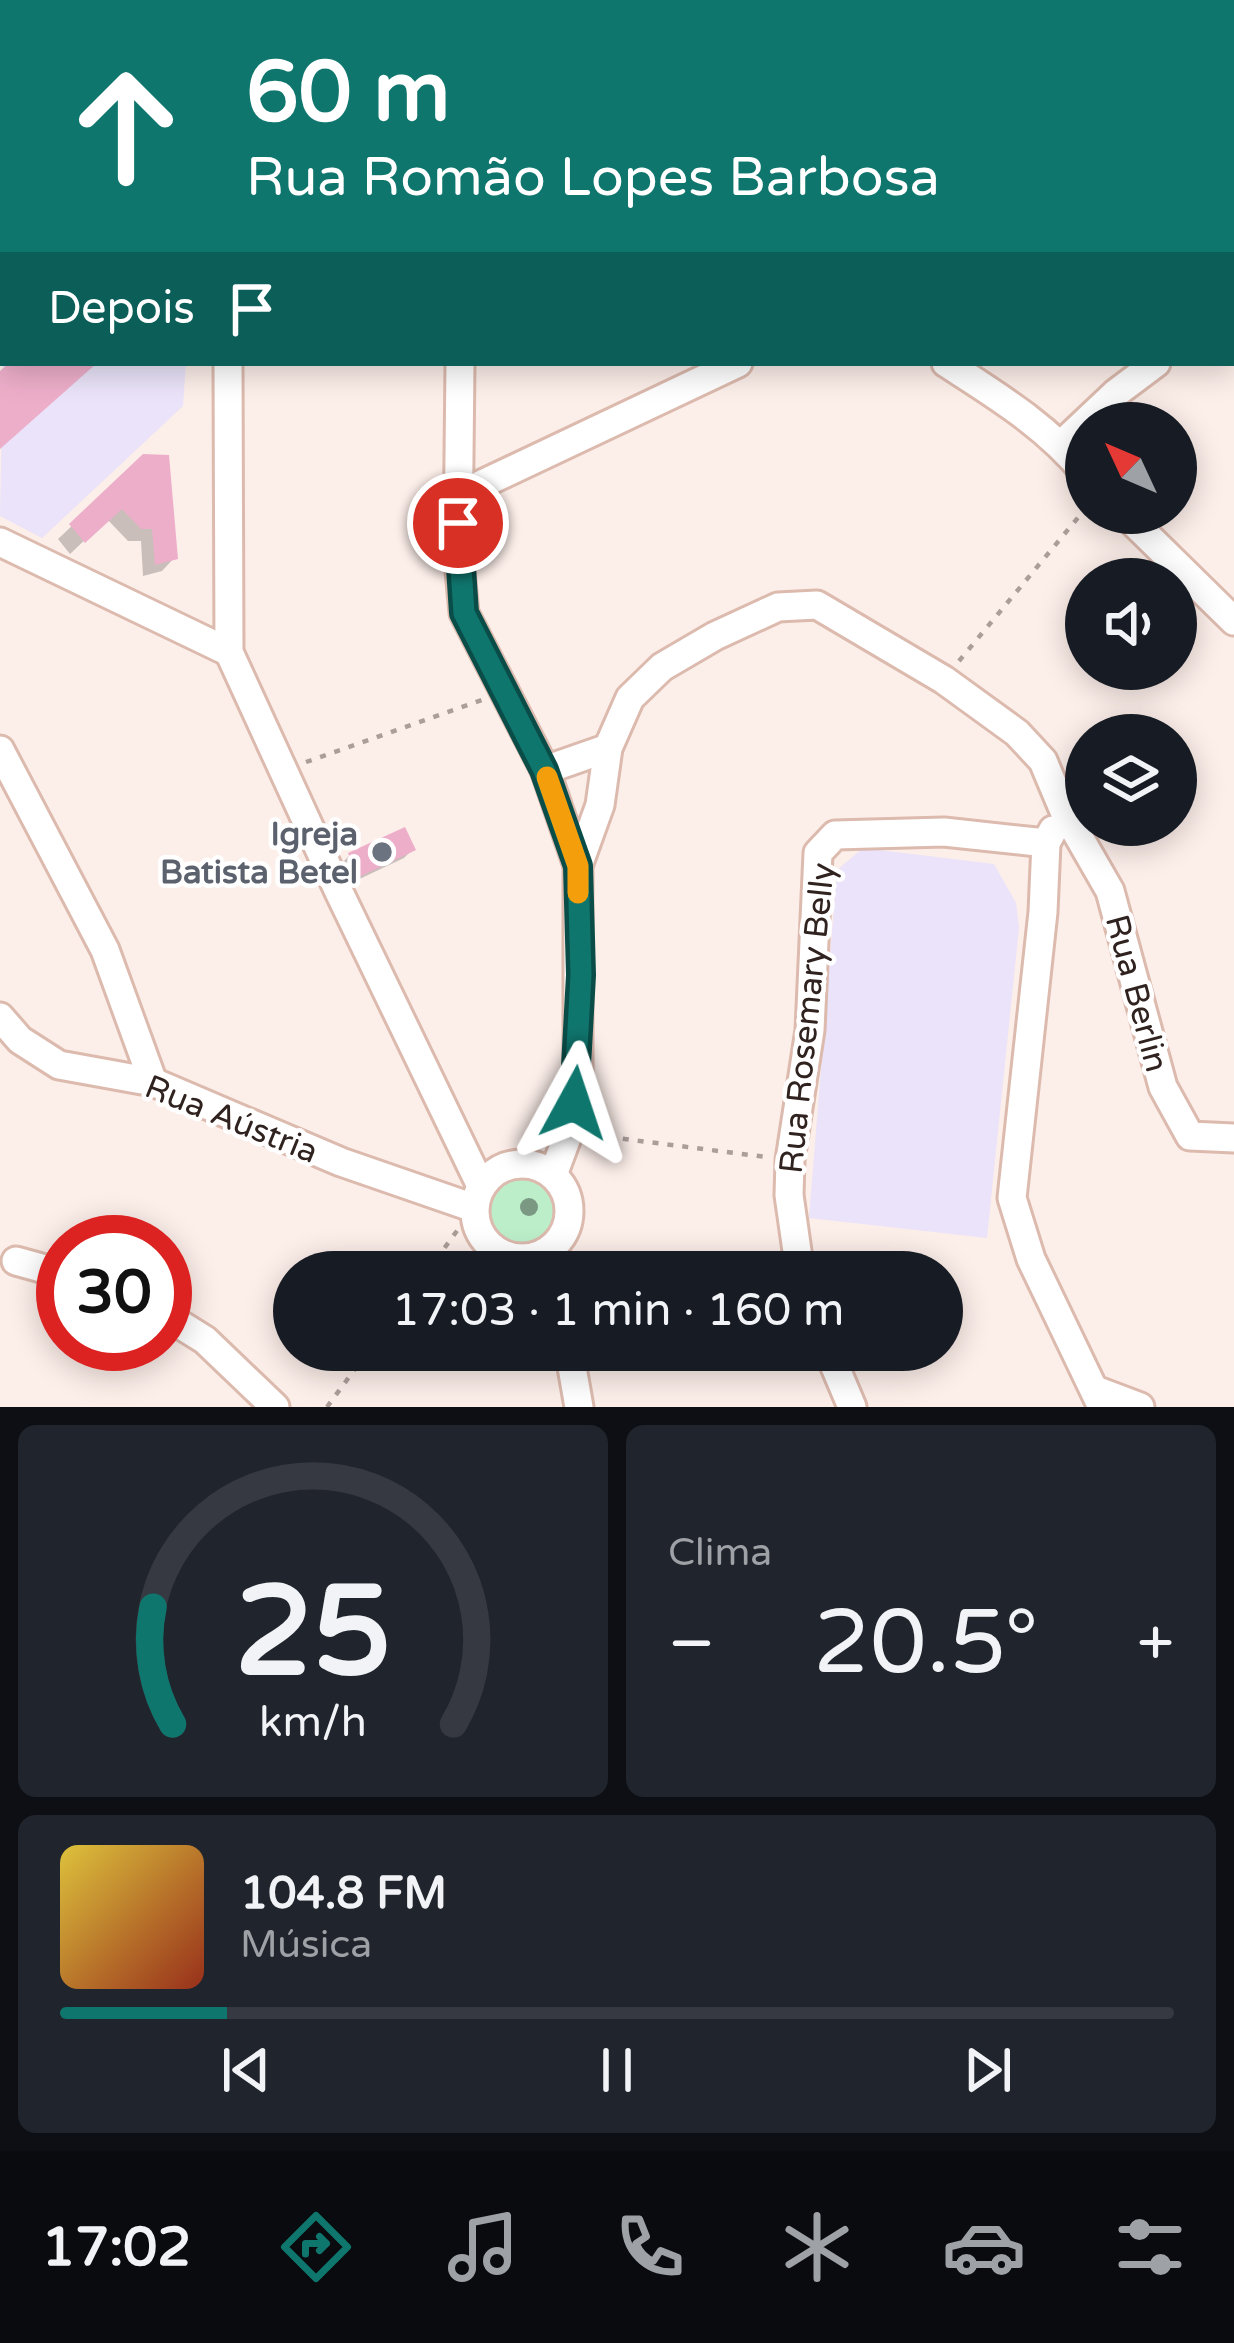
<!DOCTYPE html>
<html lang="pt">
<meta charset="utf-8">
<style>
body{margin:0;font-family:"Varela Round",sans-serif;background:#20242c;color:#f1f3f6;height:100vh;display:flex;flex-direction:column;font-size:45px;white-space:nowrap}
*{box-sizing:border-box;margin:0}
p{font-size:39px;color:#9ea1a6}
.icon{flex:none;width:66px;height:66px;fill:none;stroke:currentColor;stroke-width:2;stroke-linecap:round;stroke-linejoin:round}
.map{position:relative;height:1407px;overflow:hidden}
.details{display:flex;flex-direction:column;gap:18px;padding:18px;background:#0d0f14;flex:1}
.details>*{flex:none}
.banner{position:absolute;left:0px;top:0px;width:1236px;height:366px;box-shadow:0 6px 30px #0003;background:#0f766e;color:#fff;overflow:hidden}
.needle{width:78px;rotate:314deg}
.tools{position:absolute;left:1065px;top:402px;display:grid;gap:24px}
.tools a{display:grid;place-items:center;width:132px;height:132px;border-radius:50%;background:#171b24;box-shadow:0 6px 30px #0003;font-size:60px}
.speed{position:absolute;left:36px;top:1215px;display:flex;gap:24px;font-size:60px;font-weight:700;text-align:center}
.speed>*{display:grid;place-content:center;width:156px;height:156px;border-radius:50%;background:#171b24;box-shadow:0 6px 30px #0003;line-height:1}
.speed .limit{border:18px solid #d22;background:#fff;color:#111}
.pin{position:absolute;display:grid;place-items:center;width:102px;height:102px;color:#fff;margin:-51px;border:6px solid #fff;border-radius:50%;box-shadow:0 3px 12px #0007}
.me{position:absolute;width:132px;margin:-66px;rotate:5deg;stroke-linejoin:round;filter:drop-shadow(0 0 9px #0008)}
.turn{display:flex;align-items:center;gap:42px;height:252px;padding:0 48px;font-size:54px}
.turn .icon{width:156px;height:156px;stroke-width:2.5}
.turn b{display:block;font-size:84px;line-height:102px}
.then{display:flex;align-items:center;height:114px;padding:0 48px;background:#0003;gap:24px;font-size:45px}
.big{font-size:90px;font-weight:600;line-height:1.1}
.details .tile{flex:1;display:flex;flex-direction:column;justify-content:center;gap:18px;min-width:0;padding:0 42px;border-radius:18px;background:#20242c}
.details .dial{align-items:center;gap:0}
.dial svg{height:312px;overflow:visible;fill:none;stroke:#363941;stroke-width:7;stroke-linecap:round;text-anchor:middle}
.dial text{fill:#f1f3f6;stroke:none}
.song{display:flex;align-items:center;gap:36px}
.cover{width:144px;height:144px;border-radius:18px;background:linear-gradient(135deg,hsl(50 70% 55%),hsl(10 70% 35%))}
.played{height:12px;border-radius:6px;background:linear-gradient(90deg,#0f766e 15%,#363941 15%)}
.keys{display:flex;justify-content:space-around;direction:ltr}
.heat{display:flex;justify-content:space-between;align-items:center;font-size:66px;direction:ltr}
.details .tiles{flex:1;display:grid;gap:18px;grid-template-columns:1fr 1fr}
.tile:last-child{grid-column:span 2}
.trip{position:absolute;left:273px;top:1251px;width:690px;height:120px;border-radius:60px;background:#171b24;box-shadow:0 6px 30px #0003;font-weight:600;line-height:120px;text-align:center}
.menu{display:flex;height:192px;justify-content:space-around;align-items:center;background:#090b0e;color:#9ea1a6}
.menu .icon{width:84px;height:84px}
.menu .active{color:#0f766e}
.menu b{font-size:54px;color:#f1f3f6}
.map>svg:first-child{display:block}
.education{fill:#eae3f9}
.green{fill:#bceeca}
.shadow{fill:#0003}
.building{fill:#edaeca}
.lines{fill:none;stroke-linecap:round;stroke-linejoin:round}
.minor-casing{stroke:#dcbaae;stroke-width:33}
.path{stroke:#ab9e99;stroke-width:4.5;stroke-dasharray:6 9;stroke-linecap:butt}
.minor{stroke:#fff;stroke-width:27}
.tree{fill:#7b9982}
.route-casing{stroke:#0a4d48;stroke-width:30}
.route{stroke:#0f766e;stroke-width:21}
.slow{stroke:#f59e0b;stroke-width:21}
.worship-dot{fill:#6b7280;stroke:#fff;stroke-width:4.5}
.labels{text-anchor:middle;stroke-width:9;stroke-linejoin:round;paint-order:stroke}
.worship-label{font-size:33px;font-weight:bold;fill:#5b616d;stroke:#fff;text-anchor:end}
.street-label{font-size:33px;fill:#30231f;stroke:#fff}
</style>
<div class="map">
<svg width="1234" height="1407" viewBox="0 0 1234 1407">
<rect width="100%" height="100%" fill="#fceee9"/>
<g class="education">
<path d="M 3,362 L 186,363 L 183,406 L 42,538 L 0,516 Z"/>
<path d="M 863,848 L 994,864 L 1016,903 L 1019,928 L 987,1238 L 809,1218 L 837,870 Z"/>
</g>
<circle class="green" cx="522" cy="1211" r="38"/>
<g class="shadow">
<path d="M 1105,0 L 1209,0 L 1211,3 L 1107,3 Z"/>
<path d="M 144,458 L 175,557 L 162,571 L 143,576 L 141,541 L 128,541 L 107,519 L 70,554 L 58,539 Z"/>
<path d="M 412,850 L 404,858 L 351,883 L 342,863 L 350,855 Z"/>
</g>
<g class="building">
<path d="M 9,363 L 97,363 L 0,449 L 0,371 Z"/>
<path d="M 143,454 L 169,455 L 178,559 L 155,565 L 152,529 L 141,529 L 122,509 L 85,543 L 69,524 Z"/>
<path d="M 405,827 L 416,850 L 359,877 L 348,853 Z"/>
</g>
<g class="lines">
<g class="minor-casing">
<g id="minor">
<path d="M 331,0 L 336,3"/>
<path d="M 631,0 L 635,3"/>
<path d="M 227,3 L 227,0"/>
<path d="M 387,3 L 393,0"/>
<path d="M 1233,312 L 1234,311"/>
<path d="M 228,363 L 229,652 L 339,892 L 481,1186"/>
<path d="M 460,363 L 458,551 L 464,613 L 545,770 L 578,866"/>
<path d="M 946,363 C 997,396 1047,426 1086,474"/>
<path d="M 1062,444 L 1116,393 L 1156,363"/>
<path d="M 459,495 L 738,363"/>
<path d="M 1124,513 L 1234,621"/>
<path d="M 0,542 L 229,652"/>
<path d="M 0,750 L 105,950 L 153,1082"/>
<path d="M 545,770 L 608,748"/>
<path d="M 1053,830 L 1046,843 L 1043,912 L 1012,1198 L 1031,1259 L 1102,1407"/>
<path d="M 0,1017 L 20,1040 L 59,1065 L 153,1082 L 341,1162 L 474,1208"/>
<circle cx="522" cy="1211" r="47"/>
<path d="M 553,1175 L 569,1132 L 578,1075 L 578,866 L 600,805 L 608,748 L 630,698 L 662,667 L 715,636 L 778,607 L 817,605 L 944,680 L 1017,733 L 1043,761 L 1064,811 L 1110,891 L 1163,1087 L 1190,1136 L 1234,1138"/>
<path d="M 16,1261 L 63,1274"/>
<path d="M 800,1272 L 789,1195 L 790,1160 L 810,1030 L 818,853 L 835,835 L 944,832 L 1046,843"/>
<path d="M 165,1315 L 205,1340 L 275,1407"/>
<path d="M 569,1350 L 579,1407"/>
<path d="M 828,1350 L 852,1407"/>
<path d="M 1095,1390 L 1140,1407"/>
</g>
</g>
<g class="path">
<path d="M 37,0 L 39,3"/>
<path d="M 60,0 L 63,3"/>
<path d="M 23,3 L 25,0"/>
<path d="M 109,3 L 113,0"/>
<path d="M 0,23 L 3,20"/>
<path d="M 0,42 L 3,40"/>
<path d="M 959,661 L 1086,508"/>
<path d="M 306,762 L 482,700"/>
<path d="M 593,1135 L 766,1157"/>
<path d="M 427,1272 L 459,1228"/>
<path d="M 327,1407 L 369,1350"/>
</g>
<use href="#minor" class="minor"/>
</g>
<circle class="tree" cx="529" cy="1207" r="9"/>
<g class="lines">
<g class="route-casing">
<path id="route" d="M 458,523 L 464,613 L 544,770 L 578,866 L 581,975 L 574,1103"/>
</g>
<use href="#route" class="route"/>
<path class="slow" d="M 547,777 L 578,866 L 578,893"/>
</g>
<circle class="worship-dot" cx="382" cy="852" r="12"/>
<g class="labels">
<g class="worship-label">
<text x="358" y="845">Igreja<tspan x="358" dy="38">Batista Betel</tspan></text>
</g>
<g class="street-label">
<text transform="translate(1138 993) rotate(75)" y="12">Rua Berlin</text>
<text transform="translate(806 1018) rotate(-84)" y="12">Rua Rosemary Belly</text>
<text transform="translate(232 1118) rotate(22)" y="12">Rua Aústria</text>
</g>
</g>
</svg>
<div class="tools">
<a><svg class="needle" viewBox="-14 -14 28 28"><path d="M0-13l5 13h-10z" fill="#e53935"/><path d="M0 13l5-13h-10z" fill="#9ea1a6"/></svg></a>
<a><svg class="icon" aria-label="sound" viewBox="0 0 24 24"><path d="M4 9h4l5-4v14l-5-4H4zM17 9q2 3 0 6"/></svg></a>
<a><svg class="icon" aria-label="layers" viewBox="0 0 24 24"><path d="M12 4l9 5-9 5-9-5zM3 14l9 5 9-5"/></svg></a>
</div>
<div class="speed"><div class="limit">30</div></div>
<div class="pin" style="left:458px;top:523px;background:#d93025"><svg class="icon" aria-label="arrive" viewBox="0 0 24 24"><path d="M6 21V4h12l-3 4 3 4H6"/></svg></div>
<svg class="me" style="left:574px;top:1103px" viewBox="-20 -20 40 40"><path d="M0-17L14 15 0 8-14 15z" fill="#0f766e" stroke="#fff" stroke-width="4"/></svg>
<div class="trip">17:03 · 1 min · 160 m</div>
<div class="banner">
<div class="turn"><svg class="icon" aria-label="ahead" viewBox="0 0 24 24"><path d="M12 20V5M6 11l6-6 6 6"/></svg><div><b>60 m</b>Rua Romão Lopes Barbosa</div></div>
<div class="then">Depois<svg class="icon" aria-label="arrive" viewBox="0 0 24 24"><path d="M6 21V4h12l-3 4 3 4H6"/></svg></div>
</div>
</div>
<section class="details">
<div class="tiles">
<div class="tile dial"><svg viewBox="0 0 100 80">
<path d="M14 69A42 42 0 1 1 86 69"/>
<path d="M14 69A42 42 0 0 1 9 39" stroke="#0f766e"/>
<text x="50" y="56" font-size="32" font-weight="700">25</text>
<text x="50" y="72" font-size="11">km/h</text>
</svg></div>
<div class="tile"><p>Clima</p>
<div class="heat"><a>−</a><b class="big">20.5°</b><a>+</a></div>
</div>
<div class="tile">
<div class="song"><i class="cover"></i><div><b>104.8 FM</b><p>Música</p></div></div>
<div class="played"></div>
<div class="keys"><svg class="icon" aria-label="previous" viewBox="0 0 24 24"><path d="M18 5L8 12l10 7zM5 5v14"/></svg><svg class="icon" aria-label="pause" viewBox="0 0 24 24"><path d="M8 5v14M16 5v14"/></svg><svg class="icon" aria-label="next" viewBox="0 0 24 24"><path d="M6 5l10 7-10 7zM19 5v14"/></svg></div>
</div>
</div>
</section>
<nav class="menu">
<b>17:02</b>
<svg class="icon active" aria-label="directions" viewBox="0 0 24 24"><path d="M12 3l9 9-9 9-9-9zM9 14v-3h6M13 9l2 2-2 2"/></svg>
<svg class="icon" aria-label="music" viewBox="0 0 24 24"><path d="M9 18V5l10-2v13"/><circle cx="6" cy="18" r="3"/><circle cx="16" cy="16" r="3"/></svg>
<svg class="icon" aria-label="phone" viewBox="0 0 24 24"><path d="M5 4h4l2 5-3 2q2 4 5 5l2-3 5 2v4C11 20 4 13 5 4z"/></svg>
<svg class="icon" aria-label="climate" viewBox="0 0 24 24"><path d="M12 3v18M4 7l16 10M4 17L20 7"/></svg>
<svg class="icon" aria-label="car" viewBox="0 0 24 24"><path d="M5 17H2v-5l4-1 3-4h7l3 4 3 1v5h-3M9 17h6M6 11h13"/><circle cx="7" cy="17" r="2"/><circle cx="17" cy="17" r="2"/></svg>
<svg class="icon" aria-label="filters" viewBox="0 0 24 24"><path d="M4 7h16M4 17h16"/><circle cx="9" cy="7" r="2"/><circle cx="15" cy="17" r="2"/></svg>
</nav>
